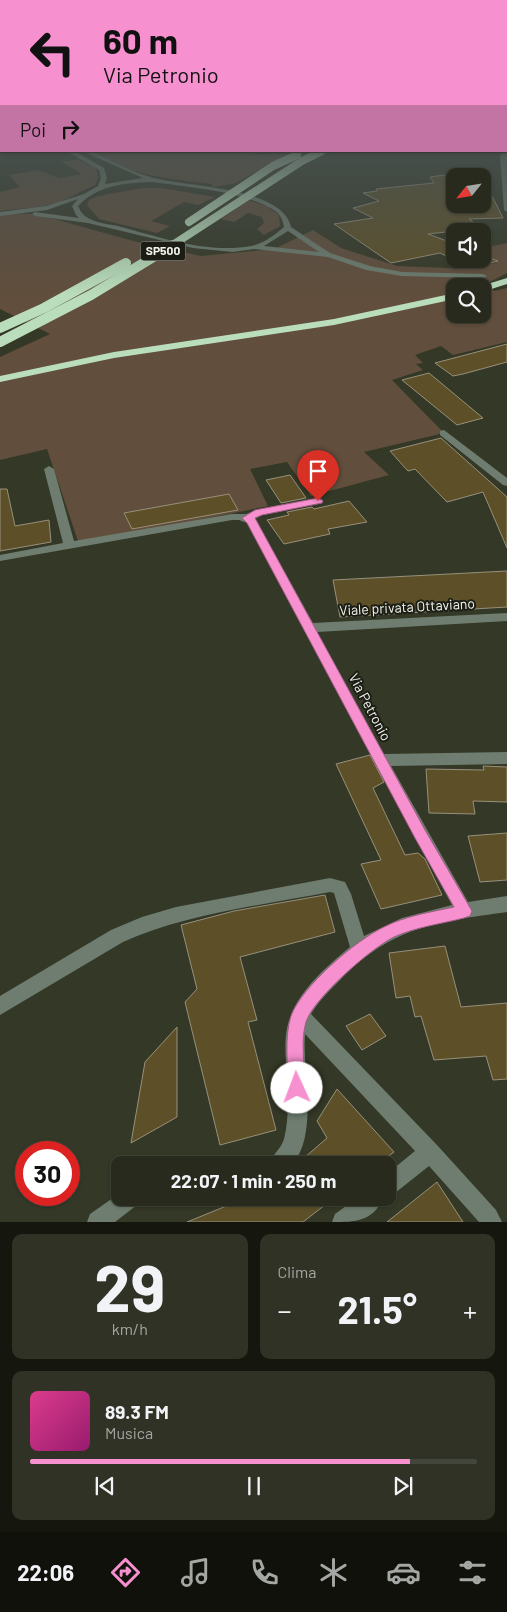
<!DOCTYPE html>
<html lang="it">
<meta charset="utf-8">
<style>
body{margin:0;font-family:Barlow,sans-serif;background:#2f3225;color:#f1f3f6;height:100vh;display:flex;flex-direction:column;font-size:19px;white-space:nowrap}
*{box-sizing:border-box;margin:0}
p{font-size:16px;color:#a4a7a3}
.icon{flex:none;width:28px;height:28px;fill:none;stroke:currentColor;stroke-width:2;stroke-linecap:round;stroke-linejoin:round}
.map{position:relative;height:1222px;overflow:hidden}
.sheet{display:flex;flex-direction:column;gap:12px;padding:12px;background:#15170f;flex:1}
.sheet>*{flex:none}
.hud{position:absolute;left:0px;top:0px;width:508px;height:152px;box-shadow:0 1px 4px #0004,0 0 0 1px #43463b;background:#f690cf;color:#111;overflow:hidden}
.needle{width:32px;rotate:240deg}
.tools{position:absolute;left:446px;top:168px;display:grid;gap:10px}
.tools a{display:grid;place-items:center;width:45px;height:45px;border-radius:10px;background:#272a1c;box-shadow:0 1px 4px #0004,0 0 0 1px #43463b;font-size:25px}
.speed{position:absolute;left:15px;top:1141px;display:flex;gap:10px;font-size:25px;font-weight:700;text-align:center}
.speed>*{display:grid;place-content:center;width:65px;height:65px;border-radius:50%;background:#272a1c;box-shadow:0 1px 4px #0004,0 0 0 1px #43463b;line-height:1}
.speed .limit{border:8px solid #d22;background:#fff;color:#111}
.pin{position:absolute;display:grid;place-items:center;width:42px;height:42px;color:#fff;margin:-51px -21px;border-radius:50% 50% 50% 0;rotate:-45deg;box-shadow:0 0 5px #0007}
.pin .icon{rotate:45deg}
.me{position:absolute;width:55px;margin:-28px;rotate:358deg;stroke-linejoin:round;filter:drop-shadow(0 0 4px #0008)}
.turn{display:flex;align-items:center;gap:18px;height:105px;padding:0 20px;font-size:22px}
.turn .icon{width:65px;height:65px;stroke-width:2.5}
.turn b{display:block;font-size:35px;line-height:42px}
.then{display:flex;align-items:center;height:48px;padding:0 20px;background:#0003;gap:10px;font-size:19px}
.big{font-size:38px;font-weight:700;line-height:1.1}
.sheet .card{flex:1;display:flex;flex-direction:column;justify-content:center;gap:8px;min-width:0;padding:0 18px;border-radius:10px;background:#2f3225}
.sheet .dial{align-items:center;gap:0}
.dial b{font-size:65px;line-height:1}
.song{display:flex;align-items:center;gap:15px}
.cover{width:60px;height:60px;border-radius:8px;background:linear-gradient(135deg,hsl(330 70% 55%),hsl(320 70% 35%))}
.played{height:5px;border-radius:2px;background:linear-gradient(90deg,#f690cf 85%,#43463b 85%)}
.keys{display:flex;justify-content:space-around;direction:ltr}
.heat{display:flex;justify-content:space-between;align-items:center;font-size:28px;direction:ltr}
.sheet .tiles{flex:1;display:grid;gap:12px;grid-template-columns:1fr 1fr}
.card:last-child{grid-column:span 2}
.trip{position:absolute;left:111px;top:1156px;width:285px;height:50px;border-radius:10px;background:#272a1c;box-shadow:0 1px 4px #0004,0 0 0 1px #43463b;font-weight:700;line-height:50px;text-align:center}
.menu{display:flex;height:80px;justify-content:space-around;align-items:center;background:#10110b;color:#a4a7a3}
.menu .icon{width:35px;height:35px}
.menu .on{color:#f690cf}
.menu b{font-size:22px;color:#f1f3f6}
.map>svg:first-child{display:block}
.green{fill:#614e3c;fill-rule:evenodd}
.building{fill:#5d5028;stroke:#97907c}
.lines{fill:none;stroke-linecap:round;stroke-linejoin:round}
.minor{fill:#6e7d6f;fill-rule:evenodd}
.highway{fill:#badebc;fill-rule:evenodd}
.highway-bridge-far1{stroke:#badebc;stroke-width:8}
.highway-bridge{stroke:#badebc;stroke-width:10}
.route{fill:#f690cf;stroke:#a05e87}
.labels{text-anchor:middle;stroke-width:4;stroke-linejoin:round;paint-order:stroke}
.shield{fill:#1c1e16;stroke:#b2b5ab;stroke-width:1}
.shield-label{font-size:12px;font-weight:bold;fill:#f3f6eb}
.street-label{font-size:14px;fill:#f3f6eb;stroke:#1c1e16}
</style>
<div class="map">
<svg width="507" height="1222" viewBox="0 0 507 1222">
<rect width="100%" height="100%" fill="#343826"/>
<g class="green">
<path d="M 90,151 L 252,151 L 256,155 C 266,155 276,153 286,155 L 236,183 L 213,187 L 212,184 C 170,179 127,175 90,151 Z"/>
<path d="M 79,160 L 96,168 L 98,177 L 95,185 L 60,202 L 38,207 L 0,211 L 0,192 L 20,187 L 9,175 L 38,170 L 59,178 L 81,174 L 61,161 Z"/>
<path d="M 142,188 L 161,188 L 215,197 L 198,205 L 184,202 L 151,221 L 170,226 L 157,233 L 99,219 L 87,205 L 89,200 L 98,196 Z"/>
<path d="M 248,200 L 266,206 L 279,215 L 280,226 L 264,235 L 257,229 L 264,223 L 262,217 L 248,213 L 234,222 L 221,219 Z"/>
<path d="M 0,213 L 36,214 L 137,242 L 201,256 L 274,249 L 313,230 L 341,248 L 397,266 L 473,269 L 498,262 L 483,255 L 483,248 L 507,243 L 507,273 L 484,285 L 495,291 L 507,288 L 507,342 L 453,355 L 441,346 L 415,355 L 423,363 L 416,364 L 423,370 L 392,380 L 444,433 L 364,452 L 389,475 L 311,496 L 287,462 L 250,469 L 268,506 L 79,544 L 47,449 L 0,460 L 0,357 L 50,334 L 0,309 ZM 455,286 L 482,286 L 482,314 L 455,314 Z"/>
</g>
<g class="building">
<path d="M 468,172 L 472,176 L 455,176 L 455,204 L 482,204 L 482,187 L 493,198 L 503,218 L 469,219 L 480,228 L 428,234 L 455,244 L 455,259 L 482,259 L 482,255 L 498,261 L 470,268 L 440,253 L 391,263 L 334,224 L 373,218 L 353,208 L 379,201 L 363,193 L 377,191 L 376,189 L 434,183 L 430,177 Z"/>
<path d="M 507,344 L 507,362 L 463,374 L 453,376 L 435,363 Z"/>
<path d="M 429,373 L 483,418 L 457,425 L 402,380 Z"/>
<path d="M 441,438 L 507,497 L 507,548 L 483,492 L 447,502 L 415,469 L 408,471 L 390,451 Z"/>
<path d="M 290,475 L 306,498 L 281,503 L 266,480 Z"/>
<path d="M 0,489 L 7,489 L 15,526 L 49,520 L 51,542 L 0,551 Z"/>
<path d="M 229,494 L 238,510 L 132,529 L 124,513 Z"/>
<path d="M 349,501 L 367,522 L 328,529 L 330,534 L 284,544 L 267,520 L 289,515 L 287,512 L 312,507 L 314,509 Z"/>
<path d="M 507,571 L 507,607 L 340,617 L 333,580 Z"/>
<path d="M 370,755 L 384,782 L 373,788 L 405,855 L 418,853 L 425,859 L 442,895 L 381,909 L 361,864 L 381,860 L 336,764 Z"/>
<path d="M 483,766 L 507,767 L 507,802 L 473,801 L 475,814 L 429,813 L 426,769 L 484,770 Z"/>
<path d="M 507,833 L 507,880 L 480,882 L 468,836 Z"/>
<path d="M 325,895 L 335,932 L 240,957 L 257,1020 L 248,1022 L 276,1130 L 220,1145 L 185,1002 L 197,989 L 181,925 L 234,911 Z"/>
<path d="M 445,946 L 461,1007 L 507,1003 L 507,1079 L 493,1080 L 486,1056 L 434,1060 L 421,1016 L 415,1017 L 410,996 L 396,998 L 389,953 Z"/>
<path d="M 370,1014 L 386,1036 L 362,1050 L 346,1026 Z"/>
<path d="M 177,1027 L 177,1117 L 131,1143 L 145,1062 Z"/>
<path d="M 337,1089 L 394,1152 L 377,1165 L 296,1165 L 327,1138 L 317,1121 Z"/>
<path d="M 437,1182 L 463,1222 L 387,1222 Z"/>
<path d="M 246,1198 L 334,1198 L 303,1222 L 187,1222 Z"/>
</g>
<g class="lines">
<g class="minor">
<path d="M 506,150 L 507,150 L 507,212 L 504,210 L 500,156 L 502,151 L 506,151 Z"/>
<path d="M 66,151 L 74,151 L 104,168 L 107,178 L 105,184 L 143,178 L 82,151 L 91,151 C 111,160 133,173 154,178 C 187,187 283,187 291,227 L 330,253 L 370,266 L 402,272 L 483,274 L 487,276 L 483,278 L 402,276 L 366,270 L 328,257 L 254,249 L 233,252 L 193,248 L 88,223 L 35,216 L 32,214 L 35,212 L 79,218 L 76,215 L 72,206 L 78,199 L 47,210 L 0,216 L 0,212 L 46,206 L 84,194 L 98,186 L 101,178 L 99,170 ZM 152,182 C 188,187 241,191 272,209 C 280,213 283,220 284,227 C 275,235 263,244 251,246 C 207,254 159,237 118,226 C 107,224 89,222 82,213 C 80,211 80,209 78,206 C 98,185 124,183 152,182 ZM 288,231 L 319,252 L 264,246 Z"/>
<path d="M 444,430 L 507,478 L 507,486 L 503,485 L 440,435 L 440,431 Z"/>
<path d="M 49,466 L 54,469 L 74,541 L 232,514 L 246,514 L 259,509 L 318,498 L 322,499 L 323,501 L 322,503 L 262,515 L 255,519 L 313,623 L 507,613 L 507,621 L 317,632 L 384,754 L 507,752 L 507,764 L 391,766 L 468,902 L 507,896 L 507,912 C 437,922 393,926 341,979 C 330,990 319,1001 311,1014 L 437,1145 L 496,1210 L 502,1222 L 479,1222 L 429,1166 L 395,1193 L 388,1196 L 388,1173 L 415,1151 L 305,1034 C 302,1072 319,1134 292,1165 L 268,1165 C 272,1155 281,1149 284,1139 C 289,1120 288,1097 287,1078 C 286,1061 284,1044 287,1028 C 294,994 325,968 350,947 L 334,893 L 330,892 C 263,905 185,914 123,942 L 0,1015 L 0,996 L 111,930 L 142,917 L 176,907 L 330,878 L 345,882 L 351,894 L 364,936 L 402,918 L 452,905 L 247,523 L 239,520 L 232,520 L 0,561 L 0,555 L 63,543 L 44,469 Z"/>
<path d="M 120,1193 L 120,1198 L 140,1198 L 137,1205 L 115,1222 L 87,1222 L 90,1214 Z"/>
<path d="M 357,1198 L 383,1198 C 373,1222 354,1222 332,1222 L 335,1214 Z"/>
</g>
<g class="highway">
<path d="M 507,278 L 507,284 L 482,292 L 481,286 Z"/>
<path d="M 455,293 L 455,299 L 334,325 L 114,358 L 0,382 L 0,376 L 114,352 L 334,319 Z"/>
</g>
<g class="highway-bridge-far1">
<path d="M 189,222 L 273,166 L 297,155"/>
<path d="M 171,246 L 302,161 L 322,151"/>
</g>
<g class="highway-bridge">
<path d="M 0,328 L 44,308 L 126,263"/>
<path d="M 0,342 L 91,295 L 173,245"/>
</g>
</g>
<linearGradient id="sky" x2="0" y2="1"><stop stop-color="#1d1f15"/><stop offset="0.42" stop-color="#4a5352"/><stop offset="1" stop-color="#4a5352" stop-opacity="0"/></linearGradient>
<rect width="507" height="297" fill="url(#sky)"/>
<path class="route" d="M 318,498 L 323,501 L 322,503 L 262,515 L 255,518 L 425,830 L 472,911 L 470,916 L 464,918 C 441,924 416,927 394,937 C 371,948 313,999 306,1022 C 300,1042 305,1067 306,1088 L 303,1094 L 297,1097 L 291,1094 L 288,1088 C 288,1064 284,1038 291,1016 C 302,986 356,940 384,927 C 405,916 431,912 454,907 L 415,838 L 247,523 L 242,518 L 255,510 Z"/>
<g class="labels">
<rect class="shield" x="140.5" y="241.5" width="45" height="19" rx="4"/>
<g class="shield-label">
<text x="163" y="255">SP500</text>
</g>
<g class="street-label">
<text transform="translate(407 607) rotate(-3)" y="5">Viale privata Ottaviano</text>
<text transform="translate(370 707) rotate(62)" y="5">Via Petronio</text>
</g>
</g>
</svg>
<div class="tools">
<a><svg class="needle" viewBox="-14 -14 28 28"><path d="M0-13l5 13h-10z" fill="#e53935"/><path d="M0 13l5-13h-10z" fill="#a4a7a3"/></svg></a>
<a><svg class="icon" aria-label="sound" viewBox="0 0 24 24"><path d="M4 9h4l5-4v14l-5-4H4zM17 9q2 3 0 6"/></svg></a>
<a><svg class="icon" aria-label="search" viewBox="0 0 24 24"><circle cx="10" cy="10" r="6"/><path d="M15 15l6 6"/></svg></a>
</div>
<div class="speed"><div class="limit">30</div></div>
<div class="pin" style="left:318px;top:501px;background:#d93025"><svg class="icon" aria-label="arrive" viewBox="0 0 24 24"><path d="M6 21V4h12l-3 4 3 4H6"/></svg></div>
<svg class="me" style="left:297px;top:1088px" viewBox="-20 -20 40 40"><circle r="19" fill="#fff"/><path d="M0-13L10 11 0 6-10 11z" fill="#f690cf"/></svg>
<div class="trip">22:07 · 1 min · 250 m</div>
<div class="hud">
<div class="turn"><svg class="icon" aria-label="left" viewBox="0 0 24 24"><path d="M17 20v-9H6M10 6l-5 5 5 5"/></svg><div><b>60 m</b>Via Petronio</div></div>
<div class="then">Poi<svg class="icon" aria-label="right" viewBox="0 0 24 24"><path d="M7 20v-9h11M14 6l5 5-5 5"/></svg></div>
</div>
</div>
<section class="sheet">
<div class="tiles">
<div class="card dial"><b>29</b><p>km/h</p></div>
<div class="card"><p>Clima</p>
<div class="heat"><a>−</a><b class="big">21.5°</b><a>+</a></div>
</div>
<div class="card">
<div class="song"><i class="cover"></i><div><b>89.3 FM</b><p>Musica</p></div></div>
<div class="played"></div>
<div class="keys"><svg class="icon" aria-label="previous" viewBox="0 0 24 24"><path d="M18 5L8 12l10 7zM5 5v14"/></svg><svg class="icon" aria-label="pause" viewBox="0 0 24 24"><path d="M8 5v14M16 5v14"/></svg><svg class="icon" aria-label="next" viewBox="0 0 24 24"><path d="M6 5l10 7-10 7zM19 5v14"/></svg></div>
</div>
</div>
</section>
<nav class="menu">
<b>22:06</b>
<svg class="icon on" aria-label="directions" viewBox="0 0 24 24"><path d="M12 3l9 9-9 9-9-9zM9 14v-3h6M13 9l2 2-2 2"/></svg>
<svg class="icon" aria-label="music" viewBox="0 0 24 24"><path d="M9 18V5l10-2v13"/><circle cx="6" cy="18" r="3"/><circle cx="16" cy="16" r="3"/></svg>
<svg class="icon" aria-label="phone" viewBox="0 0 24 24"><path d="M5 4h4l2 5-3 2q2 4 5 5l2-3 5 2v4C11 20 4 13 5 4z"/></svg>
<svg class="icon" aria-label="climate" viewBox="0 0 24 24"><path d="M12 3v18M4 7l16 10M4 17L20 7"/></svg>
<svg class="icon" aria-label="car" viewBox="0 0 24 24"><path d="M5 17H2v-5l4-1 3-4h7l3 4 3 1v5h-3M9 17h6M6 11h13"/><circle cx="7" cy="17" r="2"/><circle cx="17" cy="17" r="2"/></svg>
<svg class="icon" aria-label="filters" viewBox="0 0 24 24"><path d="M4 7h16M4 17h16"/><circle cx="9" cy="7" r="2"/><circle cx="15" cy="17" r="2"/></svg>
</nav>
